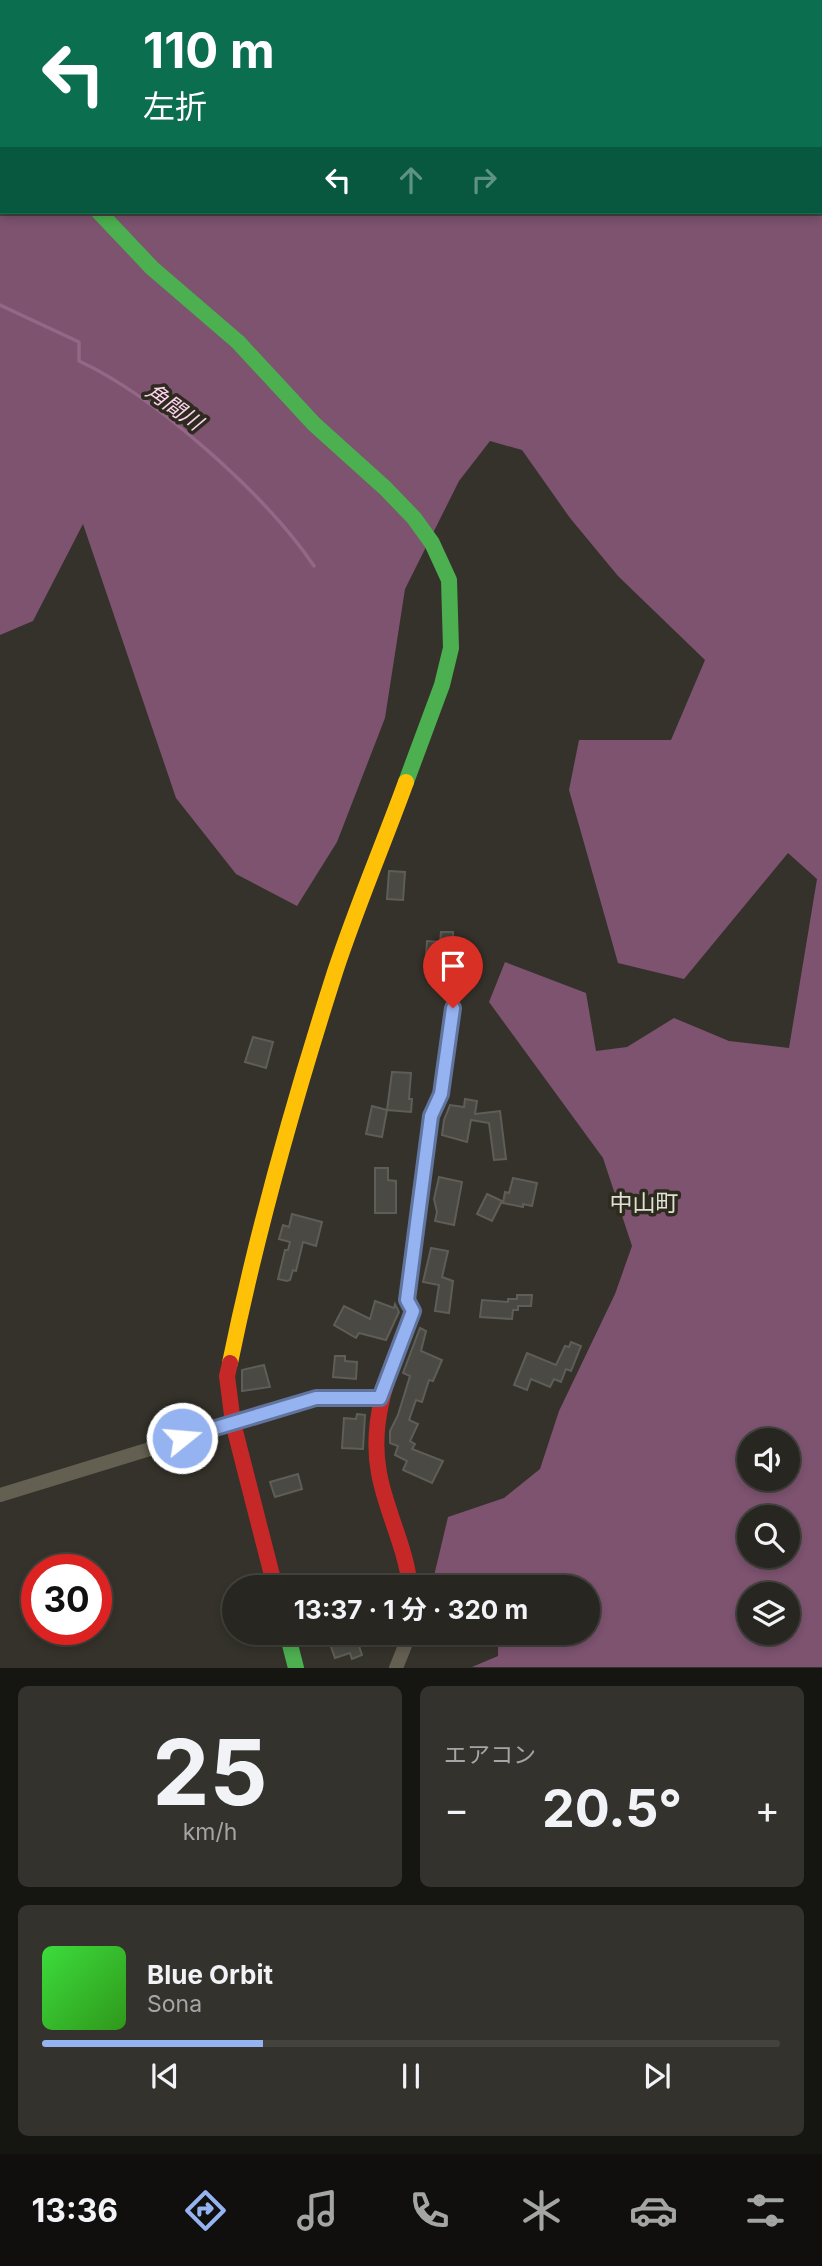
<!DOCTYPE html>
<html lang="ja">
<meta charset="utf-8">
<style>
body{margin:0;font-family:Inter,"Noto Sans JP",sans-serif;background:#33322d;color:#f1f3f6;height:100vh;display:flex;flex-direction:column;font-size:26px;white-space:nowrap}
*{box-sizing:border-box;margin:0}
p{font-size:23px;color:#a4a5a5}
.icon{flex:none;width:38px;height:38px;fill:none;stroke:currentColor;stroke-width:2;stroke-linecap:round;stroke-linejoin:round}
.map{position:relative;height:1668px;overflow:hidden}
.panel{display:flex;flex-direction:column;gap:18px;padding:18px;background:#151512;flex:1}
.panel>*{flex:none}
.hud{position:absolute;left:0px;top:0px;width:822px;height:214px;box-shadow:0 4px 10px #0003,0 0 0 2px #43433e;background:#0b6e4f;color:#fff;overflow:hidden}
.tools{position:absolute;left:737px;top:1428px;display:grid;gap:14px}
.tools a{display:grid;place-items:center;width:63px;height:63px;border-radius:50%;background:#272620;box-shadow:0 4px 10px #0003,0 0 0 2px #43433e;font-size:35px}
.speed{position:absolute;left:21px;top:1554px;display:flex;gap:14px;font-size:35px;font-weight:700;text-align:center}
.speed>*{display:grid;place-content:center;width:91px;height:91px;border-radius:50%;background:#272620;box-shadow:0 4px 10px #0003,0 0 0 2px #43433e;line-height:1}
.speed .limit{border:10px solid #d22;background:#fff;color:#111}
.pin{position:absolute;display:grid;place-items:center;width:60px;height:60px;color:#fff;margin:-72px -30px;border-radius:50% 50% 50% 0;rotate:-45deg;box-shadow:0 0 7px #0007}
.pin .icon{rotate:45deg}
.me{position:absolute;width:77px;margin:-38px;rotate:73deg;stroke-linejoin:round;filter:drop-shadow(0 0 5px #0008)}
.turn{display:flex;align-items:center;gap:24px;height:147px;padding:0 28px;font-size:32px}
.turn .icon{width:91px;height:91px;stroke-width:2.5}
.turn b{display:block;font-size:49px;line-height:60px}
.lanes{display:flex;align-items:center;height:66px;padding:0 28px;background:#0003;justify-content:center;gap:35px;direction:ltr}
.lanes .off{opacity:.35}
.big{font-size:52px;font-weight:700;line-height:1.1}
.panel .card{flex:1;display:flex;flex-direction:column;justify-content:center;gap:10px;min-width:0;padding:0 24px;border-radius:10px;background:#33322d}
.panel .dial{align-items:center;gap:0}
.dial b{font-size:91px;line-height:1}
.song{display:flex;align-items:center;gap:21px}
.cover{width:84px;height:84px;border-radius:10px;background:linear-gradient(135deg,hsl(120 70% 55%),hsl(110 70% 35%))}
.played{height:7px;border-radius:4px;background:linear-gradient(90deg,#95b2f1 30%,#43433e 30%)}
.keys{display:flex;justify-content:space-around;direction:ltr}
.heat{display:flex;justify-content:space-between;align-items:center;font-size:38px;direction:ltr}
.panel .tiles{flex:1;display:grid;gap:18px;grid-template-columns:1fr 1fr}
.card:last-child{grid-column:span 2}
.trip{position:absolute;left:222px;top:1575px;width:378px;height:70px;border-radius:35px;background:#272620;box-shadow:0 4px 10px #0003,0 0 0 2px #43433e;font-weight:700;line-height:70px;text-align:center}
.tabs{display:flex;height:112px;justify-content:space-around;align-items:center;background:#100f0d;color:#a4a5a5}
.tabs .icon{width:49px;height:49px}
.tabs .selected{color:#95b2f1}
.tabs b{font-size:32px;color:#f1f3f6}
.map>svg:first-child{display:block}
.forest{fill:#7d536f;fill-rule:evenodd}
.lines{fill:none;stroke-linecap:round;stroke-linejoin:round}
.stream{stroke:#946786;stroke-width:3.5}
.building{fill:#4a4943;stroke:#5e5d57;stroke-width:2}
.street{stroke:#636052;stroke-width:14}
.fast{stroke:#4caf50;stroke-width:16}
.slow{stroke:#ffc107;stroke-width:16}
.jam{stroke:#c62828;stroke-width:16}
.route-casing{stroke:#61749d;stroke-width:18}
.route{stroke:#95b2f1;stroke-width:12}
.labels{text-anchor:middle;stroke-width:7;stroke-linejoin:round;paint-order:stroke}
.water-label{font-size:21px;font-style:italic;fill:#fed1f0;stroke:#2d2b1d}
.quarter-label{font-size:23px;fill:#e1e0d7;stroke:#2d2b1d}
</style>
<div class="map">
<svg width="822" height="1668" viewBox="0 0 822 1668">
<rect width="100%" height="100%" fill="#34322a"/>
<path class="forest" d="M 0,0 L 822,0 L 822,1667 L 472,1667 L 498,1656 L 498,1633 L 588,1633 L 588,1587 L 457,1587 L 434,1576 L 448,1517 L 504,1498 L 540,1469 L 559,1411 L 615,1294 L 632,1246 L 603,1158 L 489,1002 L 505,962 L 586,993 L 596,1051 L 627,1047 L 674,1018 L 729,1041 L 789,1048 L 817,879 L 788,853 L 684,979 L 618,963 L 569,790 L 579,740 L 671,740 L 705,660 L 618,576 L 570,518 L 522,450 L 490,441 L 459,481 L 405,589 L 385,718 L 337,842 L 297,906 L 236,874 L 176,798 L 83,524 L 33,621 L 0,635 ZM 2,2 L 821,2 L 821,212 L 2,212 ZM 749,1440 L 788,1440 L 788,1479 L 749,1479 ZM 749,1517 L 788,1517 L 788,1556 L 749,1556 ZM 749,1594 L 788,1594 L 788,1633 L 749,1633 Z"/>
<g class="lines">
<path class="stream" d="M 0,305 L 79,342 L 79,361 C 155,396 267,496 314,566"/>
</g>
<g class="building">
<path d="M 389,871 L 405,872 L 403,900 L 387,899 Z"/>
<path d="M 441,932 L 453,932 L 454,957 L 426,956 L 427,941 L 440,942 Z"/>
<path d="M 253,1037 L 273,1042 L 266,1068 L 245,1062 Z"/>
<path d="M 392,1072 L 411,1073 L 409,1099 L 412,1099 L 411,1112 L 387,1110 Z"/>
<path d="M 465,1099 L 477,1101 L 475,1114 L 500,1111 L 506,1159 L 494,1160 L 489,1123 L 471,1120 L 467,1142 L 442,1135 L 444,1120 L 450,1105 L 464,1107 Z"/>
<path d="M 372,1106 L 387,1110 L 382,1137 L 366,1134 Z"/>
<path d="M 375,1168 L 388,1168 L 388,1180 L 396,1181 L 396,1213 L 375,1213 Z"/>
<path d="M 439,1177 L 462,1182 L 454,1225 L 435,1221 L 437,1212 L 434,1199 Z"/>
<path d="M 513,1178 L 537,1183 L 532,1206 L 523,1204 L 523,1207 L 503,1203 L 505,1192 L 509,1193 Z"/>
<path d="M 487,1194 L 502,1201 L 492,1221 L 477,1214 Z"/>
<path d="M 292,1214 L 322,1222 L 316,1246 L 303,1242 L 296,1271 L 293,1270 L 290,1280 L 287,1281 L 278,1279 L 285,1250 L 288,1250 L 290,1242 L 279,1239 L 283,1225 L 289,1227 Z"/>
<path d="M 431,1248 L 448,1251 L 442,1277 L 453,1281 L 449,1313 L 435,1311 L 439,1285 L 423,1282 Z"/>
<path d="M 517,1295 L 532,1295 L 531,1306 L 518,1306 L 518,1310 L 513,1310 L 512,1319 L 480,1317 L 482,1300 L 508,1302 L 508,1299 L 517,1299 Z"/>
<path d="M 375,1301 L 394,1308 L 395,1304 L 399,1312 L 386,1340 L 359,1333 L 356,1338 L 334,1325 L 344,1306 L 370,1319 Z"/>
<path d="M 420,1328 L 426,1331 L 421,1351 L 442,1360 L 433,1381 L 429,1380 L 422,1402 L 416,1400 L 409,1420 L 418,1424 L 410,1441 L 415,1444 L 412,1449 L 443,1461 L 432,1483 L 403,1470 L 407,1461 L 395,1455 L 398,1446 L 390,1443 L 390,1431 L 398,1415 L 410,1376 L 403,1373 Z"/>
<path d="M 571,1342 L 581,1346 L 571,1371 L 566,1369 L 561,1382 L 554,1379 L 550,1387 L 531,1379 L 527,1390 L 514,1385 L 527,1353 L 556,1365 L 565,1346 L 569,1347 Z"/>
<path d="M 335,1356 L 345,1356 L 345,1361 L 357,1362 L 356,1379 L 333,1377 Z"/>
<path d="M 264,1365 L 270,1387 L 242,1391 L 242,1370 Z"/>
<path d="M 357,1414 L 365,1415 L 363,1449 L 342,1448 L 344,1418 L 356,1419 Z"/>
<path d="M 298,1474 L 302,1489 L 275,1497 L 270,1482 Z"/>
<path d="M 347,1638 L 349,1643 L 357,1640 L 362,1655 L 352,1659 L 350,1653 L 335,1658 L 330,1644 Z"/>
</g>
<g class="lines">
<g class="street">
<path d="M 0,1495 L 316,1398 L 380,1398"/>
<path d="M 396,1668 L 410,1633"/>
</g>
<g class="fast">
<path d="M 99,212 L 152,268 L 238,342 L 314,424 L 385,488 L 414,518 L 432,543 L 449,580 L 451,648 L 442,685 L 406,782"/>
<path d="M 287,1633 L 296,1668"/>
</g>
<g class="slow">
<path d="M 418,1212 L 431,1116 L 441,1094 L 453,1008"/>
<path d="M 230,1363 C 257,1231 294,1100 335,972 C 356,908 383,845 406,782"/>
</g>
<g class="jam">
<path d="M 0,109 L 2,110"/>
<path d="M 230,1363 L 227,1376 L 233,1423 L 275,1587"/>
<path d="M 410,1587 C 406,1547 386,1512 379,1473 C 368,1416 393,1362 413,1311 L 407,1300 L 418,1212"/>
</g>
</g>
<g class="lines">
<g class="route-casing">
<path id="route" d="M 182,1438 L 316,1398 L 380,1398 L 413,1311 L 407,1300 L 431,1116 L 441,1094 L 453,1008"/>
</g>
<use href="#route" class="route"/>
</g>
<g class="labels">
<g class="water-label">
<text transform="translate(174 407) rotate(36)" y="7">角間川</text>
</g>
<g class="quarter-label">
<text x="644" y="1211">中山町</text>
</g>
</g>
</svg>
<div class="tools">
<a><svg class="icon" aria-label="sound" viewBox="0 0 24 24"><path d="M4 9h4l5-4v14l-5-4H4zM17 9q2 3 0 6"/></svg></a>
<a><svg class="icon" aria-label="search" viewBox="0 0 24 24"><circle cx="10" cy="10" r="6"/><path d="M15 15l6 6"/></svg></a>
<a><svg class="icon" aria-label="layers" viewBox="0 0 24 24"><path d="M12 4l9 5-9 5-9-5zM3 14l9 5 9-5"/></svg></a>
</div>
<div class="speed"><div class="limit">30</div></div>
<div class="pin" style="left:453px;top:1008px;background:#d93025"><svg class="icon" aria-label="arrive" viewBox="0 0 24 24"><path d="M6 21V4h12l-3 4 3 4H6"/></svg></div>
<svg class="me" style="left:182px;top:1438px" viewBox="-20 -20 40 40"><circle r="17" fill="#95b2f1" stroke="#fff" stroke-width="3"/><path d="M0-11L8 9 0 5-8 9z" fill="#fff"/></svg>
<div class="trip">13:37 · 1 分 · 320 m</div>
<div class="hud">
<div class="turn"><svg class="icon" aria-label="left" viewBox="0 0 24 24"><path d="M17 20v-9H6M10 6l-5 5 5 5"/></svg><div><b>110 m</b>左折</div></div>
<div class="lanes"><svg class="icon" aria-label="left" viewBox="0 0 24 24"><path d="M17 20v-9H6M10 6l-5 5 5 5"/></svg><svg class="icon off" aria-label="ahead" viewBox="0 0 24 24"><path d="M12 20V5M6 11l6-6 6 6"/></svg><svg class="icon off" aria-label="right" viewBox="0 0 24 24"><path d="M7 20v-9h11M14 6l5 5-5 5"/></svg></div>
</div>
</div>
<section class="panel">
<div class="tiles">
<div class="card dial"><b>25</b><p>km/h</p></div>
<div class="card"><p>エアコン</p>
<div class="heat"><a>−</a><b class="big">20.5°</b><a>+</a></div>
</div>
<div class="card">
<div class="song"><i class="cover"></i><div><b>Blue Orbit</b><p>Sona</p></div></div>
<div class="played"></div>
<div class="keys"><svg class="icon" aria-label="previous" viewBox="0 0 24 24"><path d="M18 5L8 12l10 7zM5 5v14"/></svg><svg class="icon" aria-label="pause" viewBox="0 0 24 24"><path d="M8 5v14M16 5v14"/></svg><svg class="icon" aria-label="next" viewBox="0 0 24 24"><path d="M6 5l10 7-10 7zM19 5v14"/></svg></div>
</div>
</div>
</section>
<nav class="tabs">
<b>13:36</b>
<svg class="icon selected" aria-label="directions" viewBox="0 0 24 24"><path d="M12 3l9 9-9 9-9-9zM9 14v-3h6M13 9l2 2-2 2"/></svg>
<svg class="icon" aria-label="music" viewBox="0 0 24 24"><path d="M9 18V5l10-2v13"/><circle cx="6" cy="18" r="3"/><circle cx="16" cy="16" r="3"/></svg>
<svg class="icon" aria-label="phone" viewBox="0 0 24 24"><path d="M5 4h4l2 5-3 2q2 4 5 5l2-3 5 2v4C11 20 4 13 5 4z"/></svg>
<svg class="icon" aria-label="climate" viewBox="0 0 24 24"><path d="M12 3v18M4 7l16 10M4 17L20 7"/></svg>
<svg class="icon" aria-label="car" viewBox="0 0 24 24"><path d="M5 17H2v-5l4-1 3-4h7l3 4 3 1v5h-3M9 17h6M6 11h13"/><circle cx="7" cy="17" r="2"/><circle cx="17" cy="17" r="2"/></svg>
<svg class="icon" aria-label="filters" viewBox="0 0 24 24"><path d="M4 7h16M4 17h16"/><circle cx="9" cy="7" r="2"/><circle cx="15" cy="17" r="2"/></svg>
</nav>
